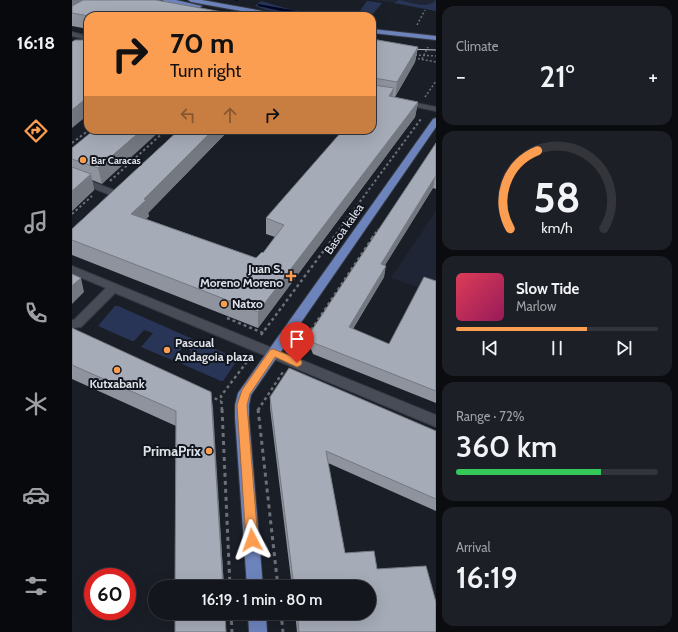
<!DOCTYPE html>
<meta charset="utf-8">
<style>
body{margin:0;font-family:Cabin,sans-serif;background:#1d1f26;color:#f1f3f6;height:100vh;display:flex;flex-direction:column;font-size:15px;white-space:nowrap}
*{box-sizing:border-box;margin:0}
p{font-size:13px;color:#9d9fa4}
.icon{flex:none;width:22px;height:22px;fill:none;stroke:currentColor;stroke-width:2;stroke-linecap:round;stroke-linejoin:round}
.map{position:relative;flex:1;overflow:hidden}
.drawer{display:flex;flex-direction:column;gap:6px;padding:6px;background:#0b0c10;width:242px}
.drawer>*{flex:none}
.hud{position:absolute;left:12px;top:12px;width:292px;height:122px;border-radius:12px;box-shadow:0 4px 16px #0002,0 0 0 1px #33353b;background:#fc9e52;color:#111;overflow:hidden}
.speed{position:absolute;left:12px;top:568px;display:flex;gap:8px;font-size:20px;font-weight:700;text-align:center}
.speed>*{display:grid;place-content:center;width:52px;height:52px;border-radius:50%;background:#14161d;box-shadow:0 4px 16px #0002,0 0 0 1px #33353b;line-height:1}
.speed .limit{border:6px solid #d22;background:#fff;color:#111}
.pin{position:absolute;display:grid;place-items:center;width:34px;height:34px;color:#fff;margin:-41px -17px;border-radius:50% 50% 50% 0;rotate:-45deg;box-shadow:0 0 4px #0007}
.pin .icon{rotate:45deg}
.me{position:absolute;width:44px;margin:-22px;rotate:356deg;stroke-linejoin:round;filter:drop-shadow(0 0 3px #0008)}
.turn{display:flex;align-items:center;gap:14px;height:84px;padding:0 20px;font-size:18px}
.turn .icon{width:52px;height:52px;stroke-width:2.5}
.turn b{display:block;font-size:28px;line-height:34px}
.lanes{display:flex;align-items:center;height:38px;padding:0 20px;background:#0003;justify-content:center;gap:20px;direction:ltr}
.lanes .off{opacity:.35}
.big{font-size:30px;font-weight:600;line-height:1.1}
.drawer .widget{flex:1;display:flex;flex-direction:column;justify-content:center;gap:6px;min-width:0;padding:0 14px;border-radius:12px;background:#1d1f26}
.drawer .dial{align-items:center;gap:0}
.dial svg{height:104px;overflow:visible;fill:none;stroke:#33353b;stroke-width:7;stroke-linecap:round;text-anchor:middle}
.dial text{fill:#f1f3f6;stroke:none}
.song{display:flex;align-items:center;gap:12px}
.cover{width:48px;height:48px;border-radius:6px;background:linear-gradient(135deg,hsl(350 70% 55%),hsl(330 70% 35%))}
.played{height:4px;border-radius:2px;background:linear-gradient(90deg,#fc9e52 65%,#33353b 65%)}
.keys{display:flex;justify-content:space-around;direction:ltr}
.heat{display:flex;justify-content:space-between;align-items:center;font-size:22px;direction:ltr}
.charge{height:6px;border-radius:3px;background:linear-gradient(90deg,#34c759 72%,#33353b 0)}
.trip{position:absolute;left:76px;top:580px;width:228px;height:40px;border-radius:20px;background:#14161d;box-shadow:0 4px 16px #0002,0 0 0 1px #33353b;font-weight:600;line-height:40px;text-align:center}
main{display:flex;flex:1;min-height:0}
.menu{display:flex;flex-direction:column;width:72px;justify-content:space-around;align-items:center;background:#08090c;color:#9d9fa4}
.menu .icon{width:28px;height:28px}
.menu .on{color:#fc9e52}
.menu b{font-size:18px;color:#f1f3f6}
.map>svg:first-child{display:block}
.built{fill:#1f2534}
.green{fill:#293557}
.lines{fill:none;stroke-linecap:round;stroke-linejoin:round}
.stream{fill:#020726;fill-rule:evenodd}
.minor-casing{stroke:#353840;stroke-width:2}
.major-casing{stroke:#353840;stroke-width:2}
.path-far3{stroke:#6c7078;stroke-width:1.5;stroke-dasharray:2 2;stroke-linecap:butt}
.path-far2{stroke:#6c7078;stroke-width:2;stroke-dasharray:2.5 2.5;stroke-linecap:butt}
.path-far1{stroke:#6c7078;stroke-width:2.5;stroke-dasharray:3 3;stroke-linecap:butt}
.path{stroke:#6c7078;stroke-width:3;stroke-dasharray:4 4;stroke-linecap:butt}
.minor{fill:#474c57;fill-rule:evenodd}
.major{fill:#6d83bb;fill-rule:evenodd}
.tram{stroke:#bfc2ca;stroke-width:1}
.wall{fill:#8e939d}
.shaded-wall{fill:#747880}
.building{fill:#a5abb7;stroke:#747880}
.route{fill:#fc9e52;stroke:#a46735}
.poi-dot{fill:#fc9e52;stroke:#11151d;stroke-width:1.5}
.labels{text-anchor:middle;stroke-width:4;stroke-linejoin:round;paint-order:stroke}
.far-poi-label{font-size:10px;font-weight:bold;fill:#dfe2e9;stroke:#11151d;text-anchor:start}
.street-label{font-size:12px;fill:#dfe2e9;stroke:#11151d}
.poi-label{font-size:12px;font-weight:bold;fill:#dfe2e9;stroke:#11151d;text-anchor:start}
.near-poi-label{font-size:14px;font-weight:bold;fill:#dfe2e9;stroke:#11151d;text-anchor:end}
</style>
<main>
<nav class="menu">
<b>16:18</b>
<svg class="icon on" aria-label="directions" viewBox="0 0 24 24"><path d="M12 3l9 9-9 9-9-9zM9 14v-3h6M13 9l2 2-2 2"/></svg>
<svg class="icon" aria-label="music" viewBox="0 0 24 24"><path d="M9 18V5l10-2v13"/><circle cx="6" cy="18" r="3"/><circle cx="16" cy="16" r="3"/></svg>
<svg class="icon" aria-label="phone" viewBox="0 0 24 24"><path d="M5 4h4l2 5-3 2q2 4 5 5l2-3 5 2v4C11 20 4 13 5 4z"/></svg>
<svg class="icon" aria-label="climate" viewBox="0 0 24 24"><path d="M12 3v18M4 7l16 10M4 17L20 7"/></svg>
<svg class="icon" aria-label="car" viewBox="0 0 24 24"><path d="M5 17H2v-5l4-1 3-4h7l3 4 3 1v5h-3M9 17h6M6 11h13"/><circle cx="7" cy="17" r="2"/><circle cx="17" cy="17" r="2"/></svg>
<svg class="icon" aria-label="filters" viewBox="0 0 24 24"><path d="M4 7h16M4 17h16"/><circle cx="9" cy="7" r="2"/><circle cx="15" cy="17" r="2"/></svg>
</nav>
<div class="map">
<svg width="364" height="632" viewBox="0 0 364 632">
<rect width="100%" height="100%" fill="#1a1e27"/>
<g class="built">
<path d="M 302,0 L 364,0 L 364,11 L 322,3 Z"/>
<path d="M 364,211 L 364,293 L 319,278 Z"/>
</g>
<g class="green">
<path d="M 327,0 C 337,2 356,10 364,0 L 364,11 L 322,3 Z"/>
<path d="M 189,1 L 220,10 L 278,16 L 229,16 L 194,10 L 183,6 Z"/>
<path d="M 295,1 L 310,3 L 301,14 L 287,12 Z"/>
<path d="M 43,306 L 46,306 L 166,359 L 151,381 L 149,381 L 110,364 L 119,351 L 112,346 L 100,360 L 69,347 L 81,333 L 72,330 L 62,341 L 60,341 L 26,326 Z"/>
</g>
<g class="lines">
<g class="stream">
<path d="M 162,0 L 166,0 L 165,1 Z"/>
<path d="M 186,4 L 247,15 L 248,16 C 229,16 205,10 186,6 Z"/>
</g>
<g class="minor-casing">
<g id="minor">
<path d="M 0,32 L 16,36 L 16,40 L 0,36 Z"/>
<path d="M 300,94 L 364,107 L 364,111 L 300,98 Z"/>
<path d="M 0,174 L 47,192 L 49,194 L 44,197 L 41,196 L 0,180 Z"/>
<path d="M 0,266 L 364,415 L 364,427 L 43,293 L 9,327 L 0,328 L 0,320 L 2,320 L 34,288 L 0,274 Z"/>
</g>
</g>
<g class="major-casing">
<g id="major">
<path d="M 90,0 L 104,0 L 130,6 L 127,8 L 93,2 Z"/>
<path d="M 116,0 L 130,0 L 207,14 L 210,16 L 196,16 L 119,2 Z"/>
<path d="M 300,29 L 364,36 L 364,40 L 300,33 Z"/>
<path d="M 364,118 L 364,127 L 179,395 L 177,405 L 177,418 L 191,587 L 175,587 L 163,418 L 163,405 L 166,393 L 361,119 Z"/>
<path d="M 176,613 L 194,613 L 195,632 L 177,632 Z"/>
</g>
</g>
<g class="path-far3">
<path d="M 217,15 L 224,16"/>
<path d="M 345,25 L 353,10"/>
<path d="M 343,55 L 364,56"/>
<path d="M 342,58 L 364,62"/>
<path d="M 350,59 L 356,47"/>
<path d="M 353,97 L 364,81"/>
</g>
<g class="path-far2">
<path d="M 0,143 L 17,130"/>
<path d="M 38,181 L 94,130"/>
<path d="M 0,214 L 20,196"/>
<path d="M 261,238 L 349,119"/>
<path d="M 300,238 L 306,229"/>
</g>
<g class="path-far1">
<path d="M 155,318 L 191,333"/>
<path d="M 189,335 L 262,237"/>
<path d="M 226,350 L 301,237"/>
<path d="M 137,396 L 149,401"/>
<path d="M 150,410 L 149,396 L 177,359 L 175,358"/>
<path d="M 186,410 L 211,372"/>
</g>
<g class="path">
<path d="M 150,409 L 158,587"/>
<path d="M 186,409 L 206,587"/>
<path d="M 159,613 L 160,632"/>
<path d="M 209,613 L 211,632"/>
</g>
<use href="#minor" class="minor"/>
<use href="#major" class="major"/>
<path class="tram" d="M 334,49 L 364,50"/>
</g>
<g class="wall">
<path d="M 0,0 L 16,16 L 16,29 L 0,26 Z"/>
<path d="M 300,39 L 346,47 L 343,62 L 323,97 L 346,102 L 343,117 L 186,328 L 0,255 L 0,229 L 107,130 L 157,130 L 76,213 L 77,216 L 74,219 L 184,258 L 191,253 L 203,237 L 194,234 L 194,218 L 300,130 Z"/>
<path d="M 22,130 L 30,184 L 20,180 L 22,190 L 0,211 L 0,148 Z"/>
<path d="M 364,143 L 364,189 L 361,188 L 313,265 L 312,277 L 281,329 L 317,344 L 364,281 L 364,403 L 241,354 L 237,344 L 238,333 Z"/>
<path d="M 0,328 L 139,392 L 152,587 L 103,587 L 104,426 L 0,379 Z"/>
<path d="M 198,397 L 364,431 L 364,511 L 256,463 L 273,553 L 305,569 L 364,632 L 225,632 L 223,613 L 297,613 L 297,587 L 220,587 L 198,408 Z"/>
</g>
<g class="shaded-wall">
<path d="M 0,0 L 18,0 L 0,13 Z"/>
<path d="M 346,47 L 343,62 L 323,97 L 325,82 Z"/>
<path d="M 322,88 L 319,103 L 317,96 Z"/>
<path d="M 16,97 L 16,115 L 0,128 L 0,110 Z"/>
<path d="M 346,102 L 343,117 L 186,328 L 186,312 Z"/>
<path d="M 70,130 L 89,130 L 30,184 L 26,168 Z"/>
<path d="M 141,130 L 157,130 L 76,213 L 77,216 L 62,230 L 59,214 L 72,199 Z"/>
<path d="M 19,174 L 22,190 L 0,211 L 0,191 Z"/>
<path d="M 363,177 L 361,188 L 307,275 L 309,264 Z"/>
<path d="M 314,266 L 312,277 L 275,338 L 277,327 Z"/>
<path d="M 9,278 L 12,292 L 0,304 L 0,286 Z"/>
<path d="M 139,392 L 141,408 L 152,587 L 151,587 Z"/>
</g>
<g class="building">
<path d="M 11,0 L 84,0 L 173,16 L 17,16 L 0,13 L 0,6 Z"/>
<path d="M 300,39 L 346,47 L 325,82 L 302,78 L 301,79 L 302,85 L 322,88 L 317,96 L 346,102 L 186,312 L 0,240 L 0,229 L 107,130 L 141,130 L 72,199 L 74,200 L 59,214 L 184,258 L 190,252 L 191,253 L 212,225 L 194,218 L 271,130 L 300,130 Z"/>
<path d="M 3,40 L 16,40 L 16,97 L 0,110 L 0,42 Z"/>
<path d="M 22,130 L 70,130 L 26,168 L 0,159 L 0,148 Z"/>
<path d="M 364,143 L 364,177 L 363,177 L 309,264 L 314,266 L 277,327 L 317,344 L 352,277 L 364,281 L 364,391 L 242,343 L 238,333 Z"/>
<path d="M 0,167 L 19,174 L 0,191 Z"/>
<path d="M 0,274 L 9,278 L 0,286 Z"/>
<path d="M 0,328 L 139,392 L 151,587 L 103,587 L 104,411 L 0,365 Z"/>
<path d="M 217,368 L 364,431 L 364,499 L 254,451 L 273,553 L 302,551 L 305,569 L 354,566 L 364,602 L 364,632 L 227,632 L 225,613 L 297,613 L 297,587 L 222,587 L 198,397 Z"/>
<path d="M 103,613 L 153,613 L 154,632 L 103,632 Z"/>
</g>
<path class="route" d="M 201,349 L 229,360 L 230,363 L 229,365 L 225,367 L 203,357 L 178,394 L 175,405 L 186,540 L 184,544 L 180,546 L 175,544 L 174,540 L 165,405 L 170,390 L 198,350 Z"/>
<g class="poi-dot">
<circle cx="11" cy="160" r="4"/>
<path d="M217 270h4v4h4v4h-4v4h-4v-4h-4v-4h4z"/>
<circle cx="152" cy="304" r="4"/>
<circle cx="95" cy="350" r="4"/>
<circle cx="45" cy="370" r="4"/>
<circle cx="137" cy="451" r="4"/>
</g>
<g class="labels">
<g class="far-poi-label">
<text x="19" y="164">Bar Caracas</text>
</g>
<g class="street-label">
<text transform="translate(272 229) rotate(-55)" y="4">Basoa kalea</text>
</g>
<g class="poi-label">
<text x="211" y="273" text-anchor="end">Juan S.<tspan x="211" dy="14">Moreno Moreno</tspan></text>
<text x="160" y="308">Natxo</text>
<text x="103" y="347">Pascual<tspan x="103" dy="14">Andagoia plaza</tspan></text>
<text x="45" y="388" text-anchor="middle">Kutxabank</text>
</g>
<g class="near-poi-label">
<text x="129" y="456">PrimaPrix</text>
</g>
</g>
</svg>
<div class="speed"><div class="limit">60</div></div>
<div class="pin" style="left:225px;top:363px;background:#d93025"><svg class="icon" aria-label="arrive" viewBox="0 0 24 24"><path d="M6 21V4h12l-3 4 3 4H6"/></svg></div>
<svg class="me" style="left:180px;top:540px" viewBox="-20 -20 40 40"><path d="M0-17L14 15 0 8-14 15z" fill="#fc9e52" stroke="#fff" stroke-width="4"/></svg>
<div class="trip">16:19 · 1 min · 80 m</div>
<div class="hud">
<div class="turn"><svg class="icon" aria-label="right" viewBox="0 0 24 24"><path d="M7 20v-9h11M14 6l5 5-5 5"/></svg><div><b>70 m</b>Turn right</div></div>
<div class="lanes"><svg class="icon off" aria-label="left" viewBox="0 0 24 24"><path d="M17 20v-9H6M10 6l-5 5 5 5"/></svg><svg class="icon off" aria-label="ahead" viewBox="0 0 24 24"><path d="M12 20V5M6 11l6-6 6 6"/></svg><svg class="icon" aria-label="right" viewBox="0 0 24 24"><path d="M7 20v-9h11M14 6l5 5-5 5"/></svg></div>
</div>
</div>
<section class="drawer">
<div class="widget"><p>Climate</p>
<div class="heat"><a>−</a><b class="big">21°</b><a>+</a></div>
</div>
<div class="widget dial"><svg viewBox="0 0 100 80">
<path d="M14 69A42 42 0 1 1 86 69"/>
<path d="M14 69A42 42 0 0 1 35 9" stroke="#fc9e52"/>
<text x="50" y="56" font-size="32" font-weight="700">58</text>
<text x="50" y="72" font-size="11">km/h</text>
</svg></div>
<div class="widget">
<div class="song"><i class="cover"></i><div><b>Slow Tide</b><p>Marlow</p></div></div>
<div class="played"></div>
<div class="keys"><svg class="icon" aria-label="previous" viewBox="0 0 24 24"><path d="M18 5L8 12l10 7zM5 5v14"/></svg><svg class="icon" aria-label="pause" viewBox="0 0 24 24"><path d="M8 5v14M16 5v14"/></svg><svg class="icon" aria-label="next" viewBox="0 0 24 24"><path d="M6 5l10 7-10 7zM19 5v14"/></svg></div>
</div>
<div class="widget"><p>Range · 72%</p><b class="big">360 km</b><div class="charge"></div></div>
<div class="widget"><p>Arrival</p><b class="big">16:19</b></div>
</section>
</main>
